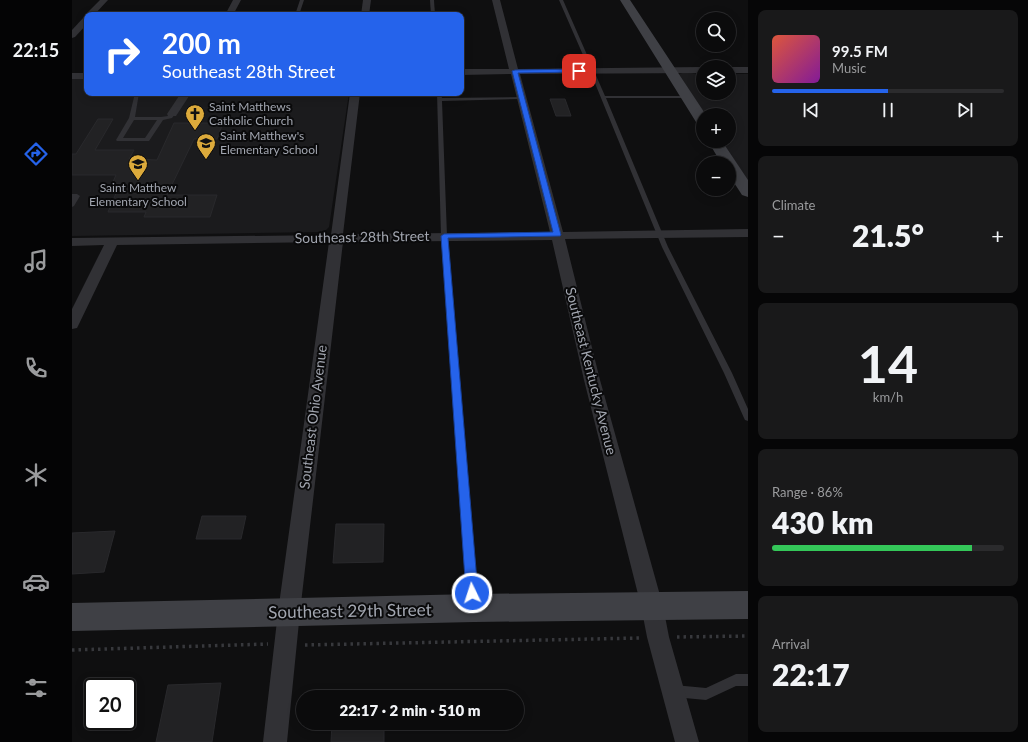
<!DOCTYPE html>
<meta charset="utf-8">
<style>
body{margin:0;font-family:Lato,sans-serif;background:#19191a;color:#f1f3f6;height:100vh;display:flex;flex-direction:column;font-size:15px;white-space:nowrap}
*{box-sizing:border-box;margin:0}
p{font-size:13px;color:#9a9b9d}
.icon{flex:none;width:22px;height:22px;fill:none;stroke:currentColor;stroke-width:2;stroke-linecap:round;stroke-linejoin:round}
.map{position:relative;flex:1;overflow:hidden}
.details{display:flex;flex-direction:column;gap:10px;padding:10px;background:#060607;width:280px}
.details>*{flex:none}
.top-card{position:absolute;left:12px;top:12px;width:380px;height:84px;border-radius:8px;box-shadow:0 2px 10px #0003,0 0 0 1px #2b2b2d;background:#2563eb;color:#fff;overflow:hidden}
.tools{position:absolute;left:624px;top:12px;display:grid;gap:8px}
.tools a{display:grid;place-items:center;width:40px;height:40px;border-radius:50%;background:#0b0b0c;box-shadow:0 2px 10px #0003,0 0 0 1px #2b2b2d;font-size:20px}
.speed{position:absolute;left:12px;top:678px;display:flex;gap:8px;font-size:20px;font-weight:700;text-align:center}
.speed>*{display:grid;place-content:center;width:52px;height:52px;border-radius:50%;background:#0b0b0c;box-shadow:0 2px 10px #0003,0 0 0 1px #2b2b2d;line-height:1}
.speed .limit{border:2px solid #111;border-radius:6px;background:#fff;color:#111}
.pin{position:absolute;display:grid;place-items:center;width:34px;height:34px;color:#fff;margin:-17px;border-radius:8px;box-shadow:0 2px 6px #0006}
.me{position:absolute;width:44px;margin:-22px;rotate:356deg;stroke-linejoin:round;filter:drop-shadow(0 0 3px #0008)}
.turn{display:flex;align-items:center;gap:14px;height:84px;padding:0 12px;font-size:18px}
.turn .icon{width:52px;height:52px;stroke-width:2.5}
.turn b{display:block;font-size:28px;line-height:34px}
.big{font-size:30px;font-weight:800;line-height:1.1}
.details .widget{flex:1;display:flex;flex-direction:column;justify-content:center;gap:6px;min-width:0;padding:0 14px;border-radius:8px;background:#19191a}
.details .dial{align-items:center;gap:0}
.dial b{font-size:52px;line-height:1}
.song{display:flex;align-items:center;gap:12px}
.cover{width:48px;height:48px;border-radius:6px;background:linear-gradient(135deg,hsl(10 70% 55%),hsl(290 70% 35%))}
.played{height:4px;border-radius:2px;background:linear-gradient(90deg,#2563eb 50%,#2b2b2d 50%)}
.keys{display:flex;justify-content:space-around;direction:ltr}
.heat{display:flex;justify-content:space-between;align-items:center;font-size:22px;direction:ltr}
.charge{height:6px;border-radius:3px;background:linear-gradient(90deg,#34c759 86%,#2b2b2d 0)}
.trip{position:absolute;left:224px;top:690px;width:228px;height:40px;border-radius:20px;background:#0b0b0c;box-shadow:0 2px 10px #0003,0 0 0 1px #2b2b2d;font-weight:800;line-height:40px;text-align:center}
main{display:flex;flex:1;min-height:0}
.tabs{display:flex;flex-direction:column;width:72px;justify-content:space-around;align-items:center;background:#040405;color:#9a9b9d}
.tabs .icon{width:28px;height:28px}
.tabs .active{color:#2563eb}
.tabs b{font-size:18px;color:#f1f3f6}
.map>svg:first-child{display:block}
.built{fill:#1b1b1d}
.building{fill:#222224;stroke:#29292c}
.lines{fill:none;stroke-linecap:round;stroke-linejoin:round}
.path-far1{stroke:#37383c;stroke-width:1.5;stroke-dasharray:1 1.5;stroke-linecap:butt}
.path{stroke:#37383c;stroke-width:3.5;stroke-dasharray:2.5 4;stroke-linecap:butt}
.lane{fill:#313135;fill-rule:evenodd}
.street{fill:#313135;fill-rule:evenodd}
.secondary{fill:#3f4045;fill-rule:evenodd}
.route{fill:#2563eb;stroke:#184099}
.labels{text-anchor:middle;stroke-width:4;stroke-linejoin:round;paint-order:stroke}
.far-poi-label{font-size:12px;fill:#a2a6b0;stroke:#0a0a0b;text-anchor:start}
.street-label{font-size:14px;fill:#a2a6b0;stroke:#0a0a0b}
.near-street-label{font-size:17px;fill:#a2a6b0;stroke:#0a0a0b}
</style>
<main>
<nav class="tabs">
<b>22:15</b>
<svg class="icon active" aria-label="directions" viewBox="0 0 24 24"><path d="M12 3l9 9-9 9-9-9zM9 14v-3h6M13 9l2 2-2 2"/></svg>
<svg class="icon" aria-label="music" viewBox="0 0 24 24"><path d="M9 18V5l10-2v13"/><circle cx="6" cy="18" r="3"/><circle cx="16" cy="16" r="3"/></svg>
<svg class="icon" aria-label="phone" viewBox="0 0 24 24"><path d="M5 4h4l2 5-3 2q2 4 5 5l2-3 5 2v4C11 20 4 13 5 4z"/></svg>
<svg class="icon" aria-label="climate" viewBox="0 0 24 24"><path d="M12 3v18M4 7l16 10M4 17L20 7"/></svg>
<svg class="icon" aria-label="car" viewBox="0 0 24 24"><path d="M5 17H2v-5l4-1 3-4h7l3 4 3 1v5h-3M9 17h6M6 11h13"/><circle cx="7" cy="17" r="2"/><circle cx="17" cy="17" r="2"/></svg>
<svg class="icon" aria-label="filters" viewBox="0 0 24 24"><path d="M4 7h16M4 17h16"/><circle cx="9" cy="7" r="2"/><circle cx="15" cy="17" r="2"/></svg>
</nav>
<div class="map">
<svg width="676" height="742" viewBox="0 0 676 742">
<rect width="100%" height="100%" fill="#0f0f10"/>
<g class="built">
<path d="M 614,72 L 631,75 L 631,93 L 657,93 L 657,74 L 676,74 L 676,181 L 650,141 L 657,141 L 657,115 L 633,115 L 607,74 Z"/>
<path d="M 0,78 L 15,78 L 15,93 L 277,93 L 257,227 L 254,230 L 247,232 L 0,236 Z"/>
</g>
<g class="building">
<path d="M 478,99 L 493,99 L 499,116 L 484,116 Z"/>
<path d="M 26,119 L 41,119 L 23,150 L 62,150 L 57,159 L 85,160 L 102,123 L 151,123 L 145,139 L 122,139 L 95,195 L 145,195 L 138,217 L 72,217 L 74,212 L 36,212 L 48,184 L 40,184 L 44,175 L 0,175 L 0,154 L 4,154 Z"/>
<path d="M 130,516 L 174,516 L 169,539 L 124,539 Z"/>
<path d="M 264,524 L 312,524 L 311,562 L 261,563 Z"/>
<path d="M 43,531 L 32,572 L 0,574 L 0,533 Z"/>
<path d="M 149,683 L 140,742 L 84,742 L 96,685 Z"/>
<path d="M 260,723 L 312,723 L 312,742 L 259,742 Z"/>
</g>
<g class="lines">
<path class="path-far1" d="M 638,66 L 649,66"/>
<g class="path">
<path d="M 605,637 L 676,636"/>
<path d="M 233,645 L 568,638"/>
<path d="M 0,650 L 196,644"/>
</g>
<g class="lane">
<path d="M 228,0 L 232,0 L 227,15 L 223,15 Z"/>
<path d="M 358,0 L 362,0 L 363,15 L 359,15 Z"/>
<path d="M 487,0 L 491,0 L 533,96 L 615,96 L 617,97 L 615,98 L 534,98 L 596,247 L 660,373 L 676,409 L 676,421 L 673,420 L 672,418 L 652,373 L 590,247 L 518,71 Z"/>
<path d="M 63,93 L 67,93 L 63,117 L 89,117 L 96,116 L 98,113 L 103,114 L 100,118 L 91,120 L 77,141 L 45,141 L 44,140 L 57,118 ZM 62,120 L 85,120 L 73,138 L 51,138 Z"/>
<path d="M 365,93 L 369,93 L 370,98 L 450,97 L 452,98 L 450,99 L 370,101 L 375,236 L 406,603 L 405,607 L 401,608 L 397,607 L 396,603 L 369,236 Z"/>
<path d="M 0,194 L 5,194 L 8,196 L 2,206 L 0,207 Z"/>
<path d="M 664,674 L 676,674 L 676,686 L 664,686 L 634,700 L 602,697 L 598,695 L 596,691 L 598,687 L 602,685 L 634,688 Z"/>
</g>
<g class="street">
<path d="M 28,0 L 36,0 L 22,15 L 15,15 L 15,16 L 14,15 L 15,13 Z"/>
<path d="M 161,0 L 169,0 L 161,15 L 153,15 Z"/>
<path d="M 291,0 L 299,0 L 297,15 L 289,15 Z"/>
<path d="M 420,0 L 428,0 L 446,69 L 631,67 L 631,73 L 448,74 L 491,232 L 676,229 L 676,237 L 493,239 L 528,380 L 591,606 L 597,637 L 627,742 L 603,742 L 575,637 L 569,606 L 512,380 L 480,240 L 271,242 L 228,612 L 215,742 L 191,742 L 206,612 L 257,242 L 45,245 L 7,324 L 5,328 L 0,329 L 0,309 L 32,245 L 0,246 L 0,238 L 259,235 L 278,93 L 288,93 L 271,234 L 478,232 L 439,74 L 389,75 L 389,69 L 437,69 Z"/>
<path d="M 12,17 L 15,17 L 15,24 L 3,37 L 0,38 L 0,30 Z"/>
<rect x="657" y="67" width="19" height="6"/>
<rect x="0" y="73" width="15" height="6"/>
<path d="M 109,93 L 119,93 L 104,116 L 96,116 L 95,114 Z"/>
</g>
<g class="secondary">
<path d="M 548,0 L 558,0 L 634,115 L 631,115 L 631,126 L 626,125 L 624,122 Z"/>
<path d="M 636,141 L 650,141 L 676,180 L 676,197 L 670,195 L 657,175 L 657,163 L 649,163 Z"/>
<path d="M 676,591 L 676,619 L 402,622 L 0,631 L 0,603 L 402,594 Z"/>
</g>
</g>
<path class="route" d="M 507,69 L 509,70 L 509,72 L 446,73 L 489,235 L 488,236 L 376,238 L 406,593 L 405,597 L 400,598 L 396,597 L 394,593 L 369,236 L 372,234 L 481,232 L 440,71 L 443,70 Z"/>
<defs>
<g id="church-pin" transform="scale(1)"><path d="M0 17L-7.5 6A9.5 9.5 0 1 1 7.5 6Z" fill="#dcaa3b" stroke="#0a0a0b"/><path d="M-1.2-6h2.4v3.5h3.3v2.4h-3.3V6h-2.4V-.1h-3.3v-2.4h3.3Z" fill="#111"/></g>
<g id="school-pin" transform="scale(1)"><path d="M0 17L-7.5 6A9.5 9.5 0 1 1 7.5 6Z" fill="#dcaa3b" stroke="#0a0a0b"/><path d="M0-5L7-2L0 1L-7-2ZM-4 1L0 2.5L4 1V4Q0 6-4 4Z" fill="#111"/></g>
</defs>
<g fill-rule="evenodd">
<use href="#church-pin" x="123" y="114"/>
<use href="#school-pin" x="134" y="143"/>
<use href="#school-pin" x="66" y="164"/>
</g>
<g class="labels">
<g class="far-poi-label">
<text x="137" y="111">Saint Matthews<tspan x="137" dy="14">Catholic Church</tspan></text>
<text x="148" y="140">Saint Matthew's<tspan x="148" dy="14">Elementary School</tspan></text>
<text x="66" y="192" text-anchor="middle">Saint Matthew<tspan x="66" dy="14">Elementary School</tspan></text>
</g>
<g class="street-label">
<text transform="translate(290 237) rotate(-1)" y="5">Southeast 28th Street</text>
<text transform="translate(519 371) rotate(76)" y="5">Southeast Kentucky Avenue</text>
<text transform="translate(241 417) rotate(-83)" y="5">Southeast Ohio Avenue</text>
</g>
<g class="near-street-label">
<text transform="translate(278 611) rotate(-1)" y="6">Southeast 29th Street</text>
</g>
</g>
</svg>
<div class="tools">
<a><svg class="icon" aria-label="search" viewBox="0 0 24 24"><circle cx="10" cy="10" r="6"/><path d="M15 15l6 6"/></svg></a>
<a><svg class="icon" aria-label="layers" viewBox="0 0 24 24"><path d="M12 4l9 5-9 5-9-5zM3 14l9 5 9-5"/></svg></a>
<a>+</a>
<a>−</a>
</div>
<div class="speed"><div class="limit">20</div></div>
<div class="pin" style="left:507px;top:71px;background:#d93025"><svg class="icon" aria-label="arrive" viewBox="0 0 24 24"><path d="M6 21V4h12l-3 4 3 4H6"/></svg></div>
<svg class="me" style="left:400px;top:593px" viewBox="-20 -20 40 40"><circle r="17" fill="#2563eb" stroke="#fff" stroke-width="3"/><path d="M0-11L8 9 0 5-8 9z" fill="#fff"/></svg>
<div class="trip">22:17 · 2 min · 510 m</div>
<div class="top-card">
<div class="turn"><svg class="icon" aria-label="right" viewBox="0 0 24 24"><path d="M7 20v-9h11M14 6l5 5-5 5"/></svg><div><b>200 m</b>Southeast 28th Street</div></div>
</div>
</div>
<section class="details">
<div class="widget">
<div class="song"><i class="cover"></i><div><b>99.5 FM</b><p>Music</p></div></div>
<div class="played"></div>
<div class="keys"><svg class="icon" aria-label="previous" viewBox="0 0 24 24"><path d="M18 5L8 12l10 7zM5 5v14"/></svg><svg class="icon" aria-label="pause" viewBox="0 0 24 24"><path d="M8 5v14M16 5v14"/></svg><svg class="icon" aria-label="next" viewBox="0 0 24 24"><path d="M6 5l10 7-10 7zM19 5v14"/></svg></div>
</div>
<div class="widget"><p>Climate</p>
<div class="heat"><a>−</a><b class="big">21.5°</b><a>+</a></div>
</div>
<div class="widget dial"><b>14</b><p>km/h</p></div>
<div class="widget"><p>Range · 86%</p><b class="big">430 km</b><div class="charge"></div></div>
<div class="widget"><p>Arrival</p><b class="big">22:17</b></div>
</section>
</main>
